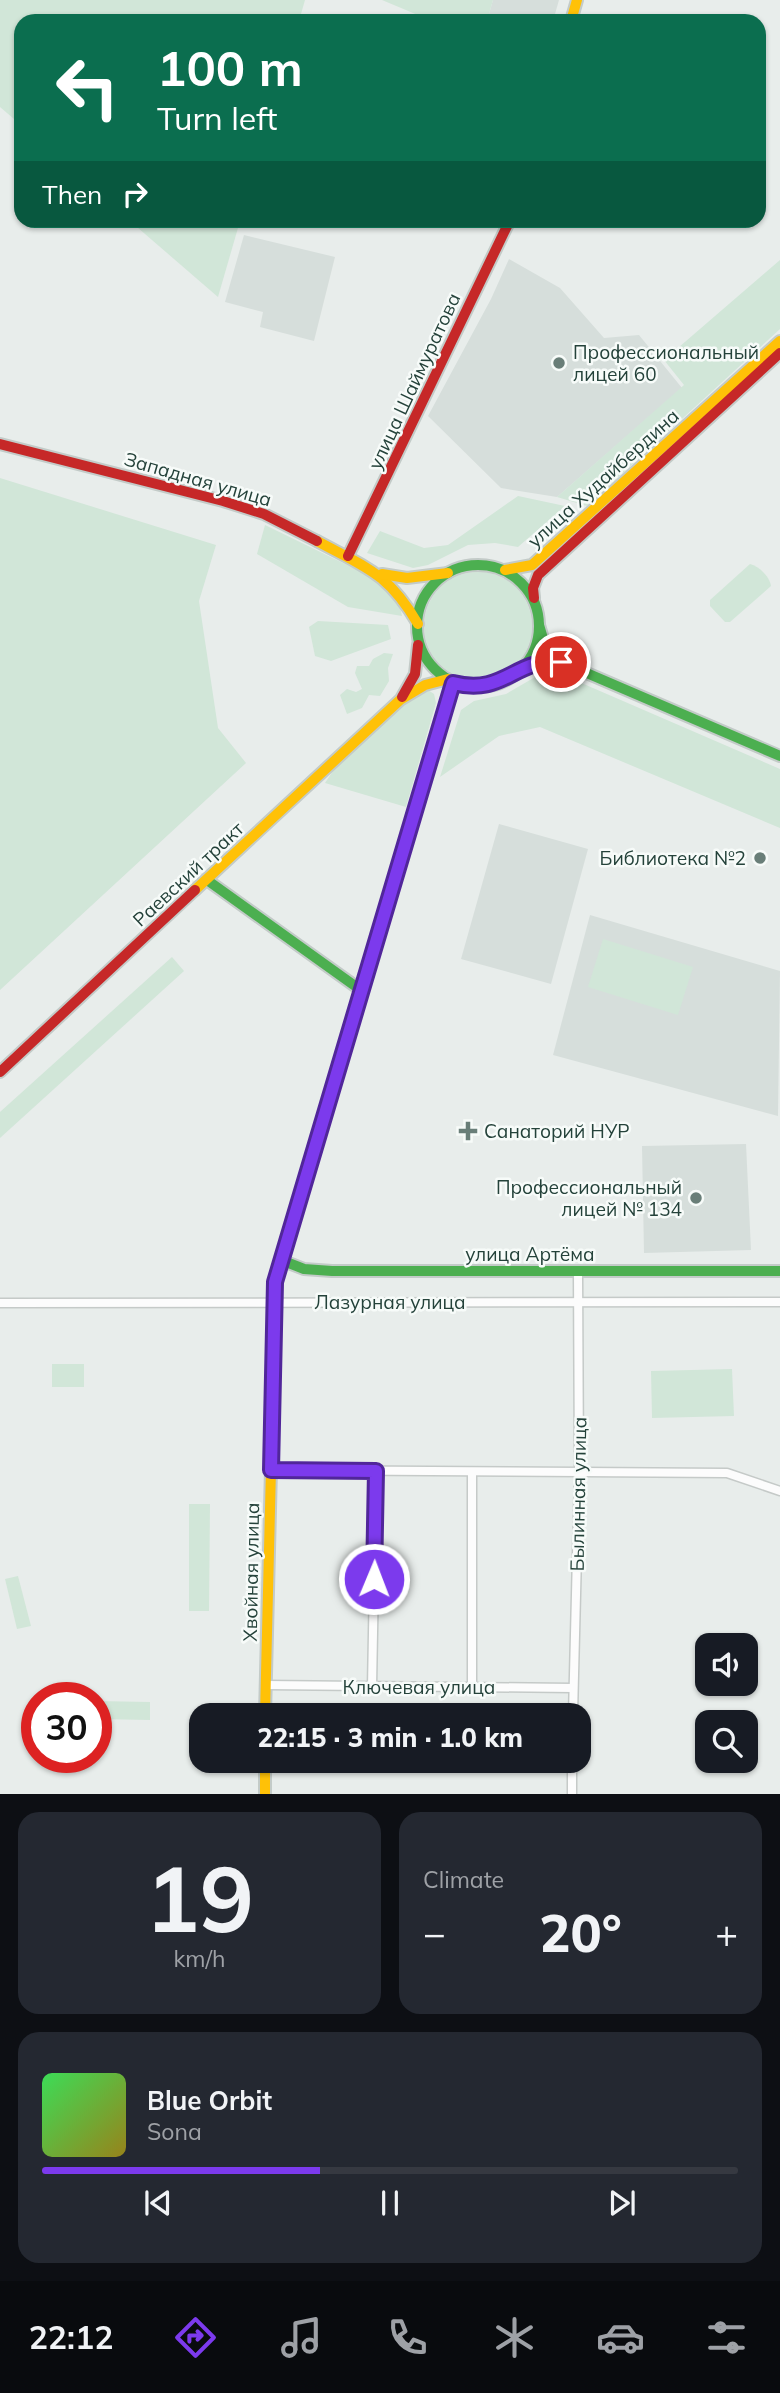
<!DOCTYPE html>
<meta charset="utf-8">
<style>
body{margin:0;font-family:Mulish,sans-serif;background:#242831;color:#f1f3f6;height:100vh;display:flex;flex-direction:column;font-size:26px;white-space:nowrap}
*{box-sizing:border-box;margin:0}
p{font-size:23px;color:#9ea1a6}
.icon{flex:none;width:38px;height:38px;fill:none;stroke:currentColor;stroke-width:2;stroke-linecap:round;stroke-linejoin:round}
.map{position:relative;height:1794px;overflow:hidden}
.sheet{display:flex;flex-direction:column;gap:18px;padding:18px;background:#0d0f14;flex:1}
.sheet>*{flex:none}
.top-card{position:absolute;left:14px;top:14px;width:752px;height:214px;border-radius:21px;box-shadow:0 2px 5px #0004;background:#0b6e4f;color:#fff;overflow:hidden}
.tools{position:absolute;left:695px;top:1633px;display:grid;gap:14px}
.tools a{display:grid;place-items:center;width:63px;height:63px;border-radius:14px;background:#171b24;box-shadow:0 2px 5px #0004;font-size:35px}
.speed{position:absolute;left:21px;top:1682px;display:flex;gap:14px;font-size:35px;font-weight:700;text-align:center}
.speed>*{display:grid;place-content:center;width:91px;height:91px;border-radius:50%;background:#171b24;box-shadow:0 2px 5px #0004;line-height:1}
.speed .limit{border:10px solid #d22;background:#fff;color:#111}
.pin{position:absolute;display:grid;place-items:center;width:60px;height:60px;color:#fff;margin:-30px;border:4px solid #fff;border-radius:50%;box-shadow:0 2px 7px #0007}
.me{position:absolute;width:77px;margin:-38px;rotate:1deg;stroke-linejoin:round;filter:drop-shadow(0 0 5px #0008)}
.turn{display:flex;align-items:center;gap:24px;height:147px;padding:0 28px;font-size:32px}
.turn .icon{width:91px;height:91px;stroke-width:2.5}
.turn b{display:block;font-size:49px;line-height:60px}
.then{display:flex;align-items:center;height:66px;padding:0 28px;background:#0003;gap:14px;font-size:26px}
.big{font-size:52px;font-weight:800;line-height:1.1}
.sheet .card{flex:1;display:flex;flex-direction:column;justify-content:center;gap:10px;min-width:0;padding:0 24px;border-radius:21px;background:#242831}
.sheet .dial{align-items:center;gap:0}
.dial b{font-size:91px;line-height:1}
.song{display:flex;align-items:center;gap:21px}
.cover{width:84px;height:84px;border-radius:10px;background:linear-gradient(135deg,hsl(130 70% 55%),hsl(50 70% 35%))}
.played{height:7px;border-radius:4px;background:linear-gradient(90deg,#7c3aed 40%,#363941 40%)}
.keys{display:flex;justify-content:space-around;direction:ltr}
.heat{display:flex;justify-content:space-between;align-items:center;font-size:38px;direction:ltr}
.sheet .tiles{flex:1;display:grid;gap:18px;grid-template-columns:1fr 1fr}
.card:last-child{grid-column:span 2}
.trip{position:absolute;left:189px;top:1703px;width:402px;height:70px;border-radius:21px;background:#171b24;box-shadow:0 2px 5px #0004;font-weight:800;line-height:70px;text-align:center}
.tab-bar{display:flex;height:112px;justify-content:space-around;align-items:center;background:#090b0e;color:#9ea1a6}
.tab-bar .icon{width:49px;height:49px}
.tab-bar .on{color:#7c3aed}
.tab-bar b{font-size:32px;color:#f1f3f6}
.map>svg:first-child{display:block}
.built{fill:#d6dedb}
.green{fill:#d1e6d8}
.lines{fill:none;stroke-linecap:round;stroke-linejoin:round}
.street-casing{stroke:#c5cac8;stroke-width:11}
.fast-casing{stroke:#c3cbc8;stroke-width:14}
.slow-casing{stroke:#c3cbc8;stroke-width:14}
.jam-casing{stroke:#c3cbc8;stroke-width:14}
.street{stroke:#fcfcfc;stroke-width:8}
.fast{stroke:#4caf50;stroke-width:10}
.slow{stroke:#ffc107;stroke-width:10}
.jam{stroke:#c62828;stroke-width:10}
.route-casing{stroke:#51269a;stroke-width:18}
.route{stroke:#7c3aed;stroke-width:12}
.poi-dot{fill:#697e78;stroke:#f7fbf9;stroke-width:2.5}
.labels{text-anchor:middle;stroke-width:5;stroke-linejoin:round;paint-order:stroke}
.poi-label{font-size:19px;fill:#24423a;stroke:#f7fbf9;text-anchor:start}
.street-label{font-size:19px;fill:#24423a;stroke:#f7fbf9}
</style>
<div class="map">
<svg width="780" height="1795" viewBox="0 0 780 1795">
<rect width="100%" height="100%" fill="#e8edeb"/>
<g class="built">
<path d="M 493,0 L 559,0 L 553,21 L 487,21 Z"/>
<path d="M 244,235 L 335,257 L 314,341 L 260,327 L 263,312 L 225,302 Z"/>
<path d="M 509,259 L 560,288 L 604,338 L 639,335 L 682,388 L 557,497 L 501,488 L 428,416 L 491,299 Z"/>
<path d="M 499,824 L 588,849 L 551,984 L 461,959 Z"/>
<path d="M 590,915 L 780,971 L 778,1116 L 553,1055 Z"/>
<path d="M 746,1144 L 751,1250 L 644,1253 L 642,1146 Z"/>
</g>
<g class="green">
<path d="M 0,0 L 305,0 L 299,21 L 21,21 L 21,125 L 0,107 Z"/>
<path d="M 382,0 L 493,0 L 487,21 L 432,21 Z"/>
<path d="M 130,221 L 240,221 L 218,297 Z"/>
<path d="M 780,260 L 780,329 L 587,506 L 557,497 L 684,385 L 664,360 Z"/>
<path d="M 0,478 L 216,545 L 199,601 L 218,728 L 246,763 L 0,990 Z"/>
<path d="M 518,496 L 565,506 L 518,547 L 495,543 L 468,545 L 428,565 L 413,568 L 367,553 L 380,531 L 424,548 L 448,545 Z"/>
<path d="M 265,525 L 380,581 L 399,602 L 402,616 L 348,607 L 257,554 Z"/>
<path d="M 750,564 C 759,566 770,577 771,586 L 730,622 L 725,622 L 710,606 L 710,600 Z"/>
<circle cx="478" cy="626" r="54"/>
<path d="M 318,621 L 388,625 L 391,639 L 331,661 L 315,656 L 309,627 Z"/>
<path d="M 384,653 L 393,654 L 388,668 L 389,681 L 380,696 L 369,695 L 362,708 L 347,714 L 340,695 L 347,689 L 356,692 L 362,689 L 355,673 L 357,666 L 369,666 L 373,659 Z"/>
<path d="M 556,672 L 780,769 L 780,828 L 540,727 L 499,736 L 440,777 L 461,710 L 474,701 L 506,694 L 537,676 Z"/>
<path d="M 428,690 L 434,694 L 436,703 L 406,807 L 325,783 L 333,771 L 403,702 Z"/>
<path d="M 603,939 L 693,967 L 678,1015 L 588,987 Z"/>
<path d="M 172,957 L 184,971 L 0,1138 L 0,1112 Z"/>
<rect x="52" y="1364" width="32" height="23"/>
<path d="M 732,1369 L 734,1416 L 652,1418 L 651,1371 Z"/>
<path d="M 189,1504 L 210,1504 L 209,1611 L 189,1611 Z"/>
<path d="M 18,1576 L 31,1626 L 17,1629 L 5,1579 Z"/>
<path d="M 96,1701 L 150,1702 L 150,1720 L 96,1719 Z"/>
</g>
<g class="lines">
<g class="street-casing">
<g id="street">
<path d="M 0,1303 L 780,1302"/>
<path d="M 271,1470 L 727,1473 L 780,1491"/>
<path d="M 266,1685 L 573,1688"/>
<path d="M 472,1686 L 472,1472"/>
<path d="M 372,1687 L 376,1471"/>
<path d="M 573,1715 L 579,1474 L 578,1272"/>
<path d="M 572,1795 L 572,1760"/>
</g>
</g>
<g class="fast-casing">
<g id="fast">
<circle cx="478" cy="626" r="61"/>
<path d="M 539,625 L 544,642 L 561,662 L 780,756"/>
<path d="M 523,667 L 546,660 L 561,662"/>
<path d="M 207,880 L 362,991"/>
<path d="M 281,1260 L 304,1269 L 332,1271 L 780,1271"/>
<path d="M 273,1386 L 275,1282 L 353,1019"/>
</g>
</g>
<g class="slow-casing">
<g id="slow">
<path d="M 571,21 L 577,0"/>
<path d="M 317,541 C 367,568 388,573 418,624"/>
<path d="M 505,570 L 532,565 L 780,341"/>
<path d="M 382,574 L 407,578 L 448,573"/>
<path d="M 195,890 L 400,700 L 425,685 L 448,679"/>
<path d="M 265,1715 L 273,1386"/>
<path d="M 265,1760 L 265,1795"/>
</g>
</g>
<g class="jam-casing">
<g id="jam">
<path d="M 0,444 L 223,501 L 264,514 L 317,541"/>
<path d="M 348,556 L 510,220"/>
<path d="M 534,598 L 533,588 L 538,575 L 780,353"/>
<path d="M 402,697 L 415,674 L 418,645"/>
<path d="M 353,1019 L 453,683"/>
<path d="M 0,1072 L 195,890"/>
</g>
</g>
<use href="#street" class="street"/>
<use href="#fast" class="fast"/>
<use href="#slow" class="slow"/>
<use href="#jam" class="jam"/>
</g>
<g class="lines">
<g class="route-casing">
<path id="route" d="M 374,1579 L 376,1471 L 271,1470 L 275,1282 L 453,683 C 505,696 514,658 561,662"/>
</g>
<use href="#route" class="route"/>
</g>
<g class="poi-dot">
<circle cx="559" cy="363" r="7"/>
<circle cx="760" cy="858" r="7"/>
<path d="M464.5 1120.5h7v7h7v7h-7v7h-7v-7h-7v-7h7z"/>
<circle cx="696" cy="1198" r="7"/>
</g>
<g class="labels">
<g class="poi-label">
<text x="573" y="359">Профессиональный<tspan x="573" dy="22">лицей 60</tspan></text>
<text x="746" y="865" text-anchor="end">Библиотека №2</text>
<text x="484" y="1138">Санаторий НУР</text>
<text x="682" y="1194" text-anchor="end">Профессиональный<tspan x="682" dy="22">лицей № 134</tspan></text>
</g>
<g class="street-label">
<text transform="translate(414 381) rotate(-65)" y="7">улица Шаймуратова</text>
<text transform="translate(603 478) rotate(-42)" y="7">улица Худайбердина</text>
<text transform="translate(198 479) rotate(16)" y="7">Западная улица</text>
<text transform="translate(188 874) rotate(-43)" y="7">Раевский тракт</text>
<text x="530" y="1261">улица Артёма</text>
<text x="390" y="1309">Лазурная улица</text>
<text transform="translate(578 1494) rotate(-89)" y="7">Былинная улица</text>
<text transform="translate(251 1572) rotate(-89)" y="7">Хвойная улица</text>
<text x="419" y="1694">Ключевая улица</text>
</g>
</g>
</svg>
<div class="tools">
<a><svg class="icon" aria-label="sound" viewBox="0 0 24 24"><path d="M4 9h4l5-4v14l-5-4H4zM17 9q2 3 0 6"/></svg></a>
<a><svg class="icon" aria-label="search" viewBox="0 0 24 24"><circle cx="10" cy="10" r="6"/><path d="M15 15l6 6"/></svg></a>
</div>
<div class="speed"><div class="limit">30</div></div>
<div class="pin" style="left:561px;top:662px;background:#d93025"><svg class="icon" aria-label="arrive" viewBox="0 0 24 24"><path d="M6 21V4h12l-3 4 3 4H6"/></svg></div>
<svg class="me" style="left:374px;top:1579px" viewBox="-20 -20 40 40"><circle r="17" fill="#7c3aed" stroke="#fff" stroke-width="3"/><path d="M0-11L8 9 0 5-8 9z" fill="#fff"/></svg>
<div class="trip">22:15 · 3 min · 1.0 km</div>
<div class="top-card">
<div class="turn"><svg class="icon" aria-label="left" viewBox="0 0 24 24"><path d="M17 20v-9H6M10 6l-5 5 5 5"/></svg><div><b>100 m</b>Turn left</div></div>
<div class="then">Then<svg class="icon" aria-label="right" viewBox="0 0 24 24"><path d="M7 20v-9h11M14 6l5 5-5 5"/></svg></div>
</div>
</div>
<section class="sheet">
<div class="tiles">
<div class="card dial"><b>19</b><p>km/h</p></div>
<div class="card"><p>Climate</p>
<div class="heat"><a>−</a><b class="big">20°</b><a>+</a></div>
</div>
<div class="card">
<div class="song"><i class="cover"></i><div><b>Blue Orbit</b><p>Sona</p></div></div>
<div class="played"></div>
<div class="keys"><svg class="icon" aria-label="previous" viewBox="0 0 24 24"><path d="M18 5L8 12l10 7zM5 5v14"/></svg><svg class="icon" aria-label="pause" viewBox="0 0 24 24"><path d="M8 5v14M16 5v14"/></svg><svg class="icon" aria-label="next" viewBox="0 0 24 24"><path d="M6 5l10 7-10 7zM19 5v14"/></svg></div>
</div>
</div>
</section>
<nav class="tab-bar">
<b>22:12</b>
<svg class="icon on" aria-label="directions" viewBox="0 0 24 24"><path d="M12 3l9 9-9 9-9-9zM9 14v-3h6M13 9l2 2-2 2"/></svg>
<svg class="icon" aria-label="music" viewBox="0 0 24 24"><path d="M9 18V5l10-2v13"/><circle cx="6" cy="18" r="3"/><circle cx="16" cy="16" r="3"/></svg>
<svg class="icon" aria-label="phone" viewBox="0 0 24 24"><path d="M5 4h4l2 5-3 2q2 4 5 5l2-3 5 2v4C11 20 4 13 5 4z"/></svg>
<svg class="icon" aria-label="climate" viewBox="0 0 24 24"><path d="M12 3v18M4 7l16 10M4 17L20 7"/></svg>
<svg class="icon" aria-label="car" viewBox="0 0 24 24"><path d="M5 17H2v-5l4-1 3-4h7l3 4 3 1v5h-3M9 17h6M6 11h13"/><circle cx="7" cy="17" r="2"/><circle cx="17" cy="17" r="2"/></svg>
<svg class="icon" aria-label="filters" viewBox="0 0 24 24"><path d="M4 7h16M4 17h16"/><circle cx="9" cy="7" r="2"/><circle cx="15" cy="17" r="2"/></svg>
</nav>
